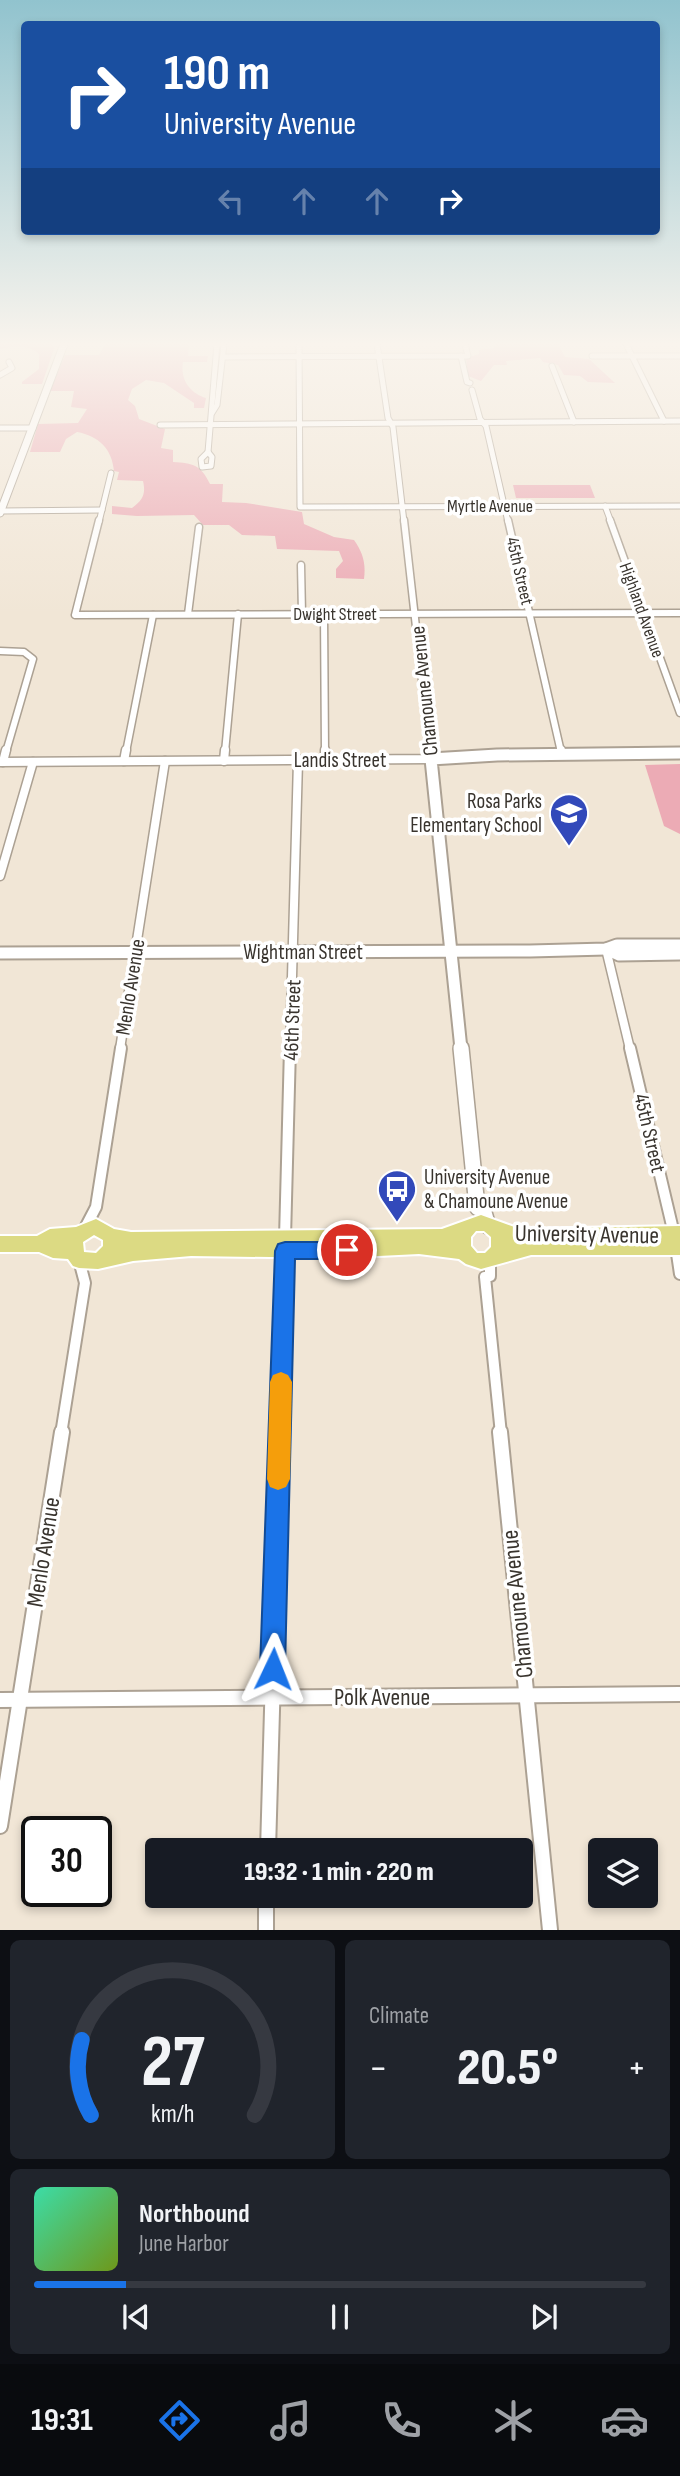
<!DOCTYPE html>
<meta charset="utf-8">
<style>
body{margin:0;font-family:"Sofia Sans Condensed",sans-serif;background:#20242c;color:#f1f3f6;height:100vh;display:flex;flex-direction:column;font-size:26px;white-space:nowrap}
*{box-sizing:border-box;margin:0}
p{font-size:23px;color:#9ea1a6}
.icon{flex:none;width:38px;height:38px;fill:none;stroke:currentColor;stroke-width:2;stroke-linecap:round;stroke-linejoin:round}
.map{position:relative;height:1930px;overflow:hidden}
.sheet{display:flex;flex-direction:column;gap:10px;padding:10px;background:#0d0f14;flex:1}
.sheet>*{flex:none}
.banner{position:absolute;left:21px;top:21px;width:639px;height:214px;border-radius:7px;box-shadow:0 4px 10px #0003;background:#1a4fa0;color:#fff;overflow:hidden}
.tools{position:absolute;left:588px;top:1838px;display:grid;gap:14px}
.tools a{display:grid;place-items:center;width:70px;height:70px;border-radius:7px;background:#171b24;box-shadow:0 4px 10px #0003;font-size:35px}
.speed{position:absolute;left:21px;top:1816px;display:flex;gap:14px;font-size:35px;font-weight:700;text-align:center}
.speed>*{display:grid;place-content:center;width:91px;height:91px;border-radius:50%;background:#171b24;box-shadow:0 4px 10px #0003;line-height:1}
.speed .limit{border:4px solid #111;border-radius:10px;background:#fff;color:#111}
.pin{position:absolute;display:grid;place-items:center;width:60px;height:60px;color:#fff;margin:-30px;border:4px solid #fff;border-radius:50%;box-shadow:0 2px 7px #0007}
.me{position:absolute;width:77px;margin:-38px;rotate:2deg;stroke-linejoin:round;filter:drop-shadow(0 0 5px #0008)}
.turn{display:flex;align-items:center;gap:24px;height:147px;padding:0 28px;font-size:32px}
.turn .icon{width:91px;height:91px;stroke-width:2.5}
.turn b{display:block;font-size:49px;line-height:60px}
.lanes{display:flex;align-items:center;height:66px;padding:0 28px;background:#0003;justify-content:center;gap:35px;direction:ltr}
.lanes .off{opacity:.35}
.big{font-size:52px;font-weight:800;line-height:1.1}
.sheet .widget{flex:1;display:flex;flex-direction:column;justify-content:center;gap:10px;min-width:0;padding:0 24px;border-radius:10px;background:#20242c}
.sheet .dial{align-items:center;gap:0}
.dial svg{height:182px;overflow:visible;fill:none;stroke:#363941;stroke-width:7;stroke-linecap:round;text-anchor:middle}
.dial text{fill:#f1f3f6;stroke:none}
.song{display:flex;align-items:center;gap:21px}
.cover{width:84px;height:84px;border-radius:10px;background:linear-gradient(135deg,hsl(160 70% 55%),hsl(80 70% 35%))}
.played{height:7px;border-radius:4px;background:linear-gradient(90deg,#1a73e8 15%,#363941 15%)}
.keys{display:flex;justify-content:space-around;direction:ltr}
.heat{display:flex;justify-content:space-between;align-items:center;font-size:38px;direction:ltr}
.sheet .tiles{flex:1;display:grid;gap:10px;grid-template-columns:1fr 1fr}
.widget:last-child{grid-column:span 2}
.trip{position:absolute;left:145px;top:1838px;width:388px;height:70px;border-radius:7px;background:#171b24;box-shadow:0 4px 10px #0003;font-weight:800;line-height:70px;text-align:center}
.tabs{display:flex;height:112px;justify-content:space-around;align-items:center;background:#090b0e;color:#9ea1a6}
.tabs .icon{width:49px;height:49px}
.tabs .active{color:#1a73e8}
.tabs b{font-size:32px;color:#f1f3f6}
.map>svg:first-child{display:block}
.green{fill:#ecabb5}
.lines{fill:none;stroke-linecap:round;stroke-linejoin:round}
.street-far4-casing{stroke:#aca193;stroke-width:7}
.street-far3-casing{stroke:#aca193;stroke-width:9}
.street-far2-casing{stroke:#aca193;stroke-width:11}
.street-far1-casing{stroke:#aca193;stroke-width:14}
.street-casing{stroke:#aca193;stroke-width:18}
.secondary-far2-casing{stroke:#aca193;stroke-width:9}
.secondary-far1-casing{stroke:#aca193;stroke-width:15}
.secondary-casing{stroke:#aca193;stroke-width:18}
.primary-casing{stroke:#fff;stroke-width:4}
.street-far4{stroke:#fff;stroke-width:5}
.street-far3{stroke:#fff;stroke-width:6}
.street-far2{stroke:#fff;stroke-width:8}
.street-far1{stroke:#fff;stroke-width:10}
.street{stroke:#fff;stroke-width:14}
.secondary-far2{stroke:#fff;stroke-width:7}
.secondary-far1{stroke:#fff;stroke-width:11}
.secondary{stroke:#fff;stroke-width:15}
.primary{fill:#dcda83;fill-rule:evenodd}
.route{fill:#1a73e8;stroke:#114b97;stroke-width:2}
.slow{fill:#f59e0b}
.labels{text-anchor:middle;stroke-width:7;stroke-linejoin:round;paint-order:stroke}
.far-street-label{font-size:18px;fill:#39342e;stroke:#fff}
.street-label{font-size:21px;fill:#39342e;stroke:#fff}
.poi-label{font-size:21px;fill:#39342e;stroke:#fff;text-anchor:end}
.near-street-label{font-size:24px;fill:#39342e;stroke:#fff}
</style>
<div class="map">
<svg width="680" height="1930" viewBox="0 0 680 1930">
<rect width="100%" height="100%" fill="#f1e6d6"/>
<g class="green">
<path d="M 0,344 L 51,344 L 55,346 L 42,384 L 22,384 L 22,382 L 39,369 L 39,354 C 28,344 14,346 0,349 Z"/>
<path d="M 105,344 L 189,344 L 188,356 L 208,356 L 207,362 L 183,362 C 180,380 190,393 206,398 L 204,408 L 194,408 L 194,403 L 164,383 L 146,380 L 132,389 L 128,400 L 135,406 L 139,419 L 165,429 L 161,448 L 173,450 L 173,462 C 193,463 201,465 210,484 L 223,484 L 222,502 L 246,503 L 302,512 L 304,524 L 334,537 L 354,540 C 363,553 366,563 364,579 L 336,578 L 336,569 L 343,561 L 339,551 L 277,549 L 275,536 L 242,535 L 229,525 L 203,525 L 194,515 L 137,516 L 112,514 L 112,506 L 132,508 C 143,500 146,494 143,481 L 117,480 L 119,472 L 114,471 C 112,449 99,436 77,432 L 66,439 L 60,452 L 30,452 L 38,424 L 78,423 L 87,409 L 71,407 L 74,391 L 50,391 L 65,355 L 99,355 Z"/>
<path d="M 496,344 L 558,344 L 565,357 L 589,359 L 615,383 L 588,382 L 580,376 L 564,375 L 558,365 L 543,362 L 540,358 L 506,361 L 507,365 L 494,365 L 481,381 L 468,376 L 466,358 L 479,354 L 479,350 L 494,348 Z"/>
<path d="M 513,485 L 590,485 L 595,498 L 516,498 Z"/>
<path d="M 680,764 L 680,834 L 664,826 L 645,765 Z"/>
</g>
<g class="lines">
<g class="street-far4-casing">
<g id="street-far4">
<path d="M 299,344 L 300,507 L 680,506"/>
<path d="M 377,344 L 388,418 L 393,427 L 404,522"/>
<path d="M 626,344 L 664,421"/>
<path d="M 461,356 L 467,382 L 470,383"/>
<path d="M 592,356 L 680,356"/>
<path d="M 223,357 L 468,356 L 465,344"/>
<path d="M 552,366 L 574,422"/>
<path d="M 0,375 L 12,368 L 9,362"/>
<path d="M 472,390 L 480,419 L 486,426 L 508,522"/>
<path d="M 212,413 L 217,405 L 224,344"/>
<path d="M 160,425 L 680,421"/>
<path d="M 0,428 L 33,428"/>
<path d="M 208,452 L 212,457 L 211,466 L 202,467 L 201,459 Z"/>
<path d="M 208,452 L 217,344"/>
<path d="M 605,506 L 611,522"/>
<path d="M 1,511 L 102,510"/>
<path d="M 99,522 L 111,473"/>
</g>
</g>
<g class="street-far3-casing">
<g id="street-far3">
<path d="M 99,520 L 75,615 L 680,613"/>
<path d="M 404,520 L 430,752"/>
<path d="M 508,520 L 561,752"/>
<path d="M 610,520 L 680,713"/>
<path d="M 301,565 L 302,614"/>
<path d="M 188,614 L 199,527"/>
<path d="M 324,614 L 325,752"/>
<path d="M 0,651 L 24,652 L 33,659 L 6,752"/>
<path d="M 126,752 L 153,615"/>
<path d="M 225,752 L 238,614"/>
</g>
</g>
<g class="street-far2-casing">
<g id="street-far2">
<path d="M 325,750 L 325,760"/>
<path d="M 561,750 L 562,755"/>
<path d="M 124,761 L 126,750"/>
<path d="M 224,761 L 225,750"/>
<path d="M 0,762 L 431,759 L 430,750"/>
<path d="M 3,762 L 6,750"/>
<path d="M 0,876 L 33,762"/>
<path d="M 606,949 L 630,1049"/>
<path d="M 120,1049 L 165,761"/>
<path d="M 290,1049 L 298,761"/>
</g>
</g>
<g class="street-far1-casing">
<g id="street-far1">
<path d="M 630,1048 L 674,1234"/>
<path d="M 84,1230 L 96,1207 L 121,1048"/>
<path d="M 285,1238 L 290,1048"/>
<path d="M 676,1247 L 680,1274"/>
<path d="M 490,1260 L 490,1276 L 485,1277 L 501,1434"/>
<path d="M 61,1434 L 85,1283 L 79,1260"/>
<path d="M 280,1434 L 285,1251"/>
</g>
</g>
<g class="street-casing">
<g id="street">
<path d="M 500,1432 L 550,1930"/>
<path d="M 0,1700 L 680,1694"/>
<path d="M 0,1826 L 62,1432"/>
<path d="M 268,1850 L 280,1432"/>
<path d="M 266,1895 L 266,1930"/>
</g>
</g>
<g class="secondary-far2-casing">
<path id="secondary-far2" d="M 0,513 L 64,344"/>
</g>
<g class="secondary-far1-casing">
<g id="secondary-far1">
<path d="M 606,949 L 619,955 L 680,954"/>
<path d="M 0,953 L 530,951 L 606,949 L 617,945 L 680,945"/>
<path d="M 461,1049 L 431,759 L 497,755 L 680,753"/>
</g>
</g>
<g class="secondary-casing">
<path id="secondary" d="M 461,1048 L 476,1197 L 478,1208 L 483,1209 L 488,1226"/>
</g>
<g class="primary-casing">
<path id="primary" d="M 481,1215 L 520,1229 L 680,1226 L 680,1255 L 531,1255 L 481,1269 L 466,1264 L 459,1259 L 419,1254 L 338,1258 L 191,1256 L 133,1261 L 98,1269 L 79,1268 L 73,1266 L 68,1259 L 53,1258 L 39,1252 L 0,1252 L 0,1236 L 37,1236 L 50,1229 L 76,1227 L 96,1219 L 114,1229 L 131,1232 L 442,1229 ZM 476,1231 L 484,1231 L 491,1237 L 491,1247 L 485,1253 L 477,1253 L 471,1246 L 471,1237 ZM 94,1235 L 103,1240 L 103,1246 L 96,1253 L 84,1252 L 83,1242 Z"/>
</g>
<use href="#street-far4" class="street-far4"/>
<use href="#street-far3" class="street-far3"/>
<use href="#street-far2" class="street-far2"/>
<use href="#street-far1" class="street-far1"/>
<use href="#street" class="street"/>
<use href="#secondary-far2" class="secondary-far2"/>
<use href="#secondary-far1" class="secondary-far1"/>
<use href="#secondary" class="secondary"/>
<use href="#primary" class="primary"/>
</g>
<linearGradient id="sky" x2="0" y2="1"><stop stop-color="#91c3ce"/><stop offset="0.56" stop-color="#f9f4ed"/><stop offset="1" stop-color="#f9f4ed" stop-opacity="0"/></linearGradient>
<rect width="680" height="614" fill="url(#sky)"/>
<path class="route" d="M 285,1242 L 347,1242 L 354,1244 L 357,1250 L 354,1257 L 347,1259 L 295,1259 L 285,1669 L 282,1678 L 273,1682 L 264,1678 L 260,1669 L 275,1251 L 278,1244 Z"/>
<path class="slow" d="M 281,1372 L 288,1375 L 292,1382 L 290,1479 L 286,1487 L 278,1490 L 270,1487 L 267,1479 L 270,1382 L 273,1375 Z"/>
<defs>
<g id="school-pin" transform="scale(2.0125)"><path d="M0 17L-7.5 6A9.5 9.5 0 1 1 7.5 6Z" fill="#3249ba" stroke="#fff"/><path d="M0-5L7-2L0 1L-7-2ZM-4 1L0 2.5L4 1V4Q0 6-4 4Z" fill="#fff"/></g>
<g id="bus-pin" transform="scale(2.0125)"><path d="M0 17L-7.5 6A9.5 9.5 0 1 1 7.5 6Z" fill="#3249ba" stroke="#fff"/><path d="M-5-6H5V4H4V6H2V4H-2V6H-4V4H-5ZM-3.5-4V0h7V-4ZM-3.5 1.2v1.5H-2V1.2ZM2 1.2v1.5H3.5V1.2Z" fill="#fff"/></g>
</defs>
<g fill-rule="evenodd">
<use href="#school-pin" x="569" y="813"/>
<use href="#bus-pin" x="397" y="1189"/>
</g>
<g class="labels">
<g class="far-street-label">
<text x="490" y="512">Myrtle Avenue</text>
<text transform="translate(520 571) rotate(77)" y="6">45th Street</text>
<text transform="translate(642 610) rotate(70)" y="6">Highland Avenue</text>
<text x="335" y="620">Dwight Street</text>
</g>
<g class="street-label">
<text transform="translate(424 691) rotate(-96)" y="7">Chamoune Avenue</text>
<text x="340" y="767">Landis Street</text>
<text x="303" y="959">Wightman Street</text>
<text transform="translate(130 987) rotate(-81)" y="7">Menlo Avenue</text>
<text transform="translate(292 1020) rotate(-88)" y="7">46th Street</text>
<text transform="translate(650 1133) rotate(77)" y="7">45th Street</text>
</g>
<g class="poi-label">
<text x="542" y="808">Rosa Parks<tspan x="542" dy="24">Elementary School</tspan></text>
<text x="424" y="1184" text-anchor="start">University Avenue<tspan x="424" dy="24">&amp; Chamoune Avenue</tspan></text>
</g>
<g class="near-street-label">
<text transform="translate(587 1234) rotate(1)" y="8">University Avenue</text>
<text transform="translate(43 1552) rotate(-81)" y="8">Menlo Avenue</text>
<text transform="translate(517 1604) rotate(-96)" y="8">Chamoune Avenue</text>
<text x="382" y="1705">Polk Avenue</text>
</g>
</g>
</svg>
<div class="tools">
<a><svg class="icon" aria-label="layers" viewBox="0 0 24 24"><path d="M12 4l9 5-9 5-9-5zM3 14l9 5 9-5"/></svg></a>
</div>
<div class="speed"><div class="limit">30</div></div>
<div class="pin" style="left:347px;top:1250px;background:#d93025"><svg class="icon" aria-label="arrive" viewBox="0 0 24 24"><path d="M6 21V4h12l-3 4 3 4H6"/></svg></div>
<svg class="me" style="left:273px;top:1669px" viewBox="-20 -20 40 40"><path d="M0-17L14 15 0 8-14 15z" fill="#1a73e8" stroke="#fff" stroke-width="4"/></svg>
<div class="trip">19:32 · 1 min · 220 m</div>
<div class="banner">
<div class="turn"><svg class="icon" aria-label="right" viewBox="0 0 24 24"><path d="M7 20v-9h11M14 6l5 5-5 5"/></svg><div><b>190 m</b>University Avenue</div></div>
<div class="lanes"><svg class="icon off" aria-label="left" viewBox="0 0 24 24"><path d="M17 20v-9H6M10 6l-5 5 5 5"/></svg><svg class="icon off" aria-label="ahead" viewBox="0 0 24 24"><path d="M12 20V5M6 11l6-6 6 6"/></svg><svg class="icon off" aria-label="ahead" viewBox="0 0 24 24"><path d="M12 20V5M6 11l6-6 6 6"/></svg><svg class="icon" aria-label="right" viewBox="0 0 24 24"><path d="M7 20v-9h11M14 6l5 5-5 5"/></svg></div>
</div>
</div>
<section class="sheet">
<div class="tiles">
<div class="widget dial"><svg viewBox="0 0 100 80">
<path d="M14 69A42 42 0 1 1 86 69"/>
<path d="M14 69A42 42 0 0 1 10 36" stroke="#1a73e8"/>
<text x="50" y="56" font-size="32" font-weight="700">27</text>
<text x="50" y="72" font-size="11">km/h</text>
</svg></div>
<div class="widget"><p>Climate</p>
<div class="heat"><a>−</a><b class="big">20.5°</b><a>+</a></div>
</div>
<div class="widget">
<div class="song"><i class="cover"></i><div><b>Northbound</b><p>June Harbor</p></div></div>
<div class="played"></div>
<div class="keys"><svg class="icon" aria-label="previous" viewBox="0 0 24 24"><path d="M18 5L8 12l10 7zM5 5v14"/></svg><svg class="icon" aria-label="pause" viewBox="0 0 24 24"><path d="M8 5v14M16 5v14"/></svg><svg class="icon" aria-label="next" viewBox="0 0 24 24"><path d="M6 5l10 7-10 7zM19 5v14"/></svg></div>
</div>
</div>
</section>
<nav class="tabs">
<b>19:31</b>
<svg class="icon active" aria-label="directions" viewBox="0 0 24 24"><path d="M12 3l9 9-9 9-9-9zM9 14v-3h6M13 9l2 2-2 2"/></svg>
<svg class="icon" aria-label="music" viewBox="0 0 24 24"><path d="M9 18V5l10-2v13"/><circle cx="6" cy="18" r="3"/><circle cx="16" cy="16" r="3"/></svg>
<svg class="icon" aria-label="phone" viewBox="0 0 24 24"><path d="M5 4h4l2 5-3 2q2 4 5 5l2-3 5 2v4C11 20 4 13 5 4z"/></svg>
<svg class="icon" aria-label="climate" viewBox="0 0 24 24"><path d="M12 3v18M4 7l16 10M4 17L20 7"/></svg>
<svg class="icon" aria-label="car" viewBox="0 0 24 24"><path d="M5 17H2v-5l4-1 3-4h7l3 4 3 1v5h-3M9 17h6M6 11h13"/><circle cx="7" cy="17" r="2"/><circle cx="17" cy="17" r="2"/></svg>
</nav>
